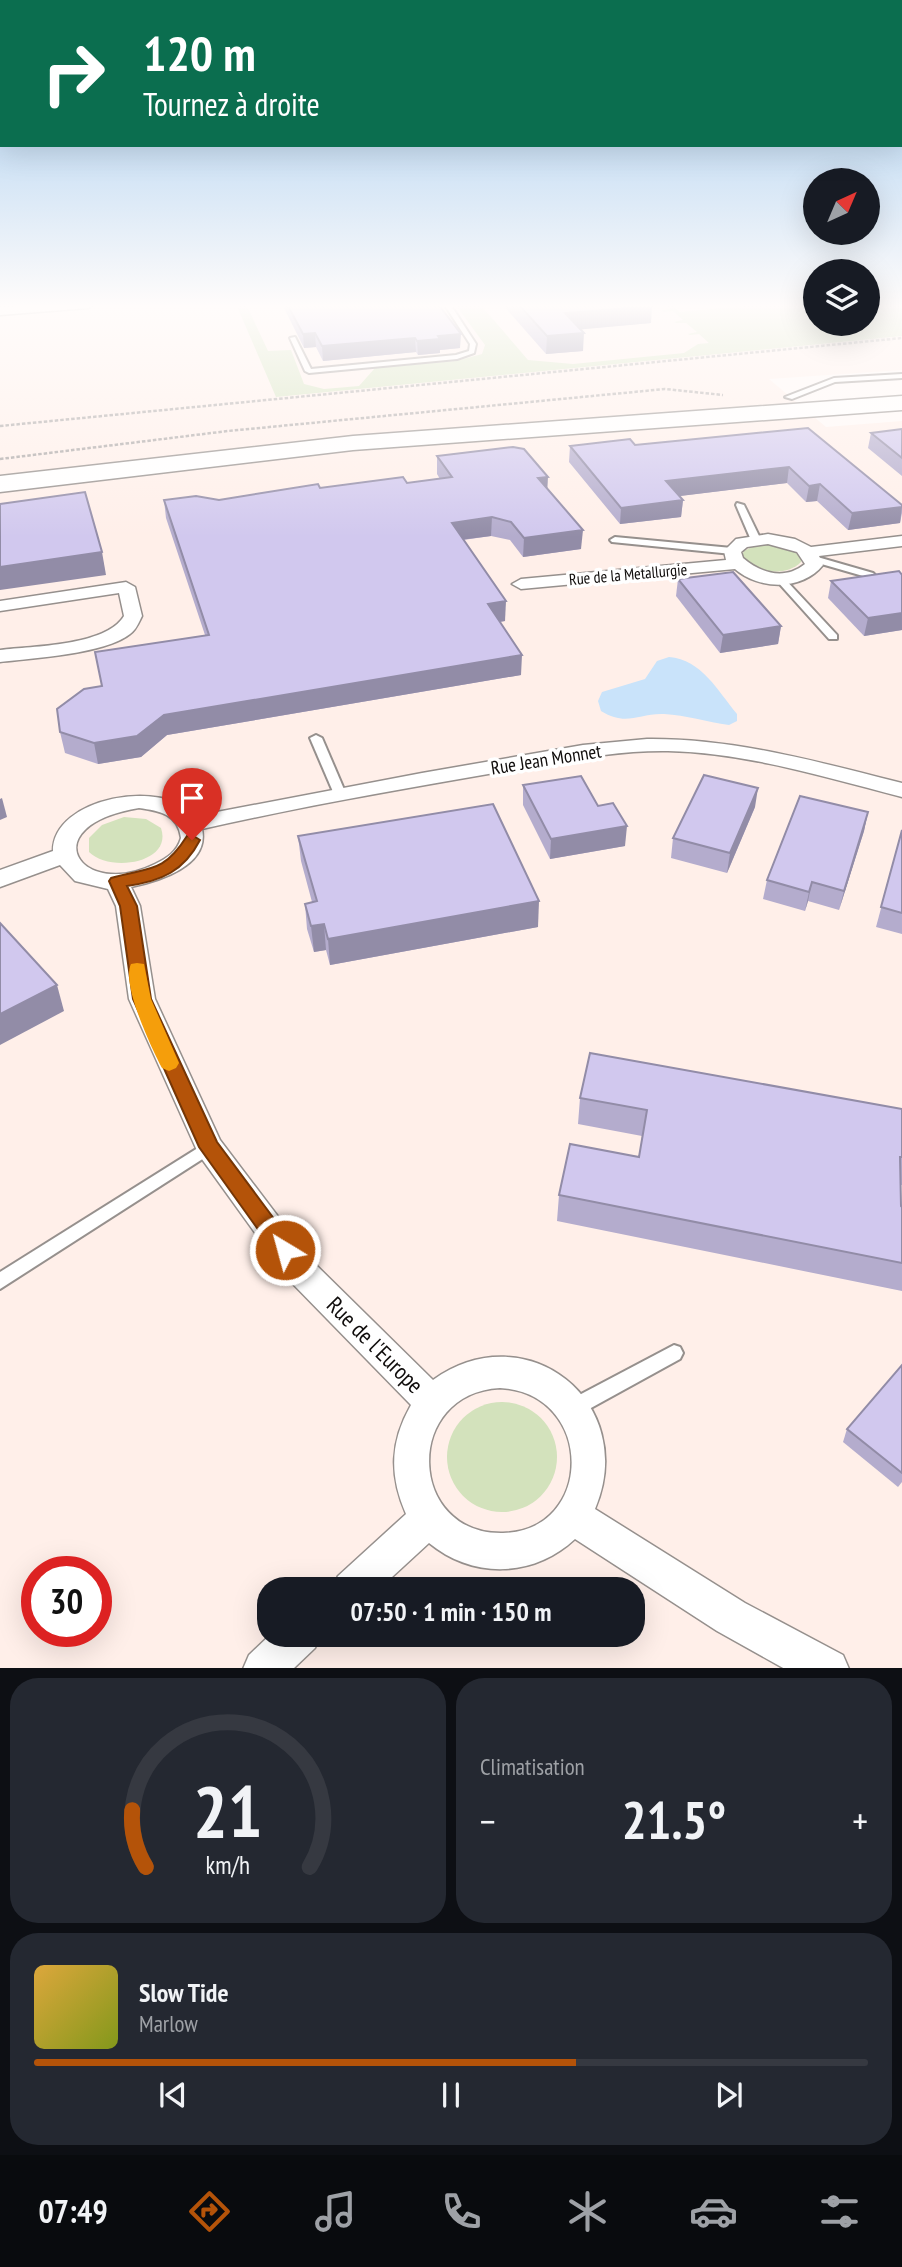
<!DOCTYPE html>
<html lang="fr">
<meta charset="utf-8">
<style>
body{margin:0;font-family:"PT Sans Narrow",sans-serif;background:#242831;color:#f1f3f6;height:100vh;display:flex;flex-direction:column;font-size:26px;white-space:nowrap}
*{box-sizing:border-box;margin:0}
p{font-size:23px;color:#9ea1a6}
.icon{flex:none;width:38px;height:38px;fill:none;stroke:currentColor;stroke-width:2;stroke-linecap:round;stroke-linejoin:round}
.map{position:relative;height:1668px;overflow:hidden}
.side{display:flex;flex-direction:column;gap:10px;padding:10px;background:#0d0f14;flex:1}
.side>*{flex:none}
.banner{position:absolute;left:0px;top:0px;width:903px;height:147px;box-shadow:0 7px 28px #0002;background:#0b6e4f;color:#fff;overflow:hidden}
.needle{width:46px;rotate:44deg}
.buttons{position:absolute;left:803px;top:168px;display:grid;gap:14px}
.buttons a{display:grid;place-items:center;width:77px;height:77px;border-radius:50%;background:#171b24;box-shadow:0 7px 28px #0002;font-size:35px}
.speed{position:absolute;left:21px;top:1556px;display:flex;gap:14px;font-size:35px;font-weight:700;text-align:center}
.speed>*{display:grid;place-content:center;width:91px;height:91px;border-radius:50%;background:#171b24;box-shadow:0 7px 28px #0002;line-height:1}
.speed .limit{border:10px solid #d22;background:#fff;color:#111}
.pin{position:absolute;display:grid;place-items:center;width:60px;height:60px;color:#fff;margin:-72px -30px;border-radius:50% 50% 50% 0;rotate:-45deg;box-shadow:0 0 7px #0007}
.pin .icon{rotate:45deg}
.me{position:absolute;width:77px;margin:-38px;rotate:323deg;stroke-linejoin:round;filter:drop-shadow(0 0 5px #0008)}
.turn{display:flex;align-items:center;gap:24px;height:147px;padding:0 28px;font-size:32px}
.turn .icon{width:91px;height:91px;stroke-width:2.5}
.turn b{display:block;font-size:49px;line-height:60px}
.big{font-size:52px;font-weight:800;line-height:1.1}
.side .tile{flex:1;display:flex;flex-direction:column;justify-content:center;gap:10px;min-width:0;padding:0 24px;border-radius:28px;background:#242831}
.side .dial{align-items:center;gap:0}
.dial svg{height:182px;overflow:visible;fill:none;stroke:#363941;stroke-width:7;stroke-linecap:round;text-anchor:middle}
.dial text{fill:#f1f3f6;stroke:none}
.song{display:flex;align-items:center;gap:21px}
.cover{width:84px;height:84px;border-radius:10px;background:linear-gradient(135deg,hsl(40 70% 55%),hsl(70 70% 35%))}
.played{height:7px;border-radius:4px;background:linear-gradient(90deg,#b45309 65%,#363941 65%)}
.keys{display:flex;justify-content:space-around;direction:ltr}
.heat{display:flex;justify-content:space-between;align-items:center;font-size:38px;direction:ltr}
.side .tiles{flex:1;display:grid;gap:10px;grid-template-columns:1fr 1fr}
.tile:last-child{grid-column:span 2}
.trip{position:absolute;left:257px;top:1577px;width:388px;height:70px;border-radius:28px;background:#171b24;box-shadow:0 7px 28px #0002;font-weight:800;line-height:70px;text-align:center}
.tab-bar{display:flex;height:112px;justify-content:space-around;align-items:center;background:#090b0e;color:#9ea1a6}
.tab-bar .icon{width:49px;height:49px}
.tab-bar .current{color:#b45309}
.tab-bar b{font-size:32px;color:#f1f3f6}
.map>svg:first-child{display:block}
.built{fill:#ffefe9;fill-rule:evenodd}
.green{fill:#d3e2bc}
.water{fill:#c9e3fa}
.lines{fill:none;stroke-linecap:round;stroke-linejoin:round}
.service-casing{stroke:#96908d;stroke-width:4}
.minor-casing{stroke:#96908d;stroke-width:3}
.primary-casing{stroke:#96908d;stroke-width:3}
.path{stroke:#aba6a5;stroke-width:2.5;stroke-dasharray:3.5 2;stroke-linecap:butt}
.service{fill:#fff;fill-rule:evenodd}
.minor{fill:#fff;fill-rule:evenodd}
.primary{fill:#fff;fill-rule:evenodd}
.wall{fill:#b4accd}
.shaded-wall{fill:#928ca7}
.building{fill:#d1c8ee;stroke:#928ca7;stroke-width:2}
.route{fill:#b45309;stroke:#753606;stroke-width:2}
.slow{fill:#f59e0b}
.labels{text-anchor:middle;stroke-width:7;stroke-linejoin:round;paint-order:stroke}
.far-street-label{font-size:16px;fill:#0f0c0b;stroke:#fff}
.street-label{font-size:19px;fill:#0f0c0b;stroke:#fff}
.near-street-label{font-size:23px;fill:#0f0c0b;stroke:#fff}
</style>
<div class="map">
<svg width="902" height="1669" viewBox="0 0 902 1669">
<rect width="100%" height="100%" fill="#fff9f7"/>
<path class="built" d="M 0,304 L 815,304 L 816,324 L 868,324 L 868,304 L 902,304 L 902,370 L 769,379 L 826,427 L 902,421 L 902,1668 L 0,1669 ZM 37,1572 L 96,1572 L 96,1631 L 37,1631 ZM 270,1589 L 634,1589 L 634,1634 L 270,1634 Z"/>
<g class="green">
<path d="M 236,304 L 246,304 L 268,351 L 291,350 L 304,384 L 324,389 L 359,386 L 375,368 L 456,361 L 482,354 L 485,345 L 455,304 L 480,304 L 528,360 L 573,364 L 684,353 L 698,344 L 709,343 L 699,334 L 690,335 L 688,334 L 697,332 L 686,323 L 676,323 L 674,322 L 683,320 L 673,311 L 663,312 L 662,310 L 670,309 L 664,304 L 670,304 L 680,312 L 745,306 L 743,304 L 815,304 L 816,324 L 868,324 L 868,304 L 902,304 L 902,336 L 276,397 Z"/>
<path d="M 756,545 C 772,543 790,545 801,558 L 801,562 C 787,577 752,574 742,555 L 744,551 Z"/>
<path d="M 124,817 L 146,819 L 161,828 C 173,863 110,873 89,852 L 89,838 L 102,825 Z"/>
<circle cx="502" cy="1457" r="55"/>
</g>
<path class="water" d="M 669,657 C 702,660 717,690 737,714 L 737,721 L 729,725 C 707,722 686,715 664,714 C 638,713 627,727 601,711 L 598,701 L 602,692 L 645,679 L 657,661 Z"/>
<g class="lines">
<g class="service-casing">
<g id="service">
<path d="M 444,304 L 450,304 L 476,344 L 474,353 L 457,359 L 309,373 L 305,371 L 290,338 L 295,337 L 311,369 L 456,355 L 469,351 L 470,344 Z"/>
<path d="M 902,374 L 902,378 L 835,382 L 792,399 L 785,397 L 834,378 Z"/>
<path d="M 737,503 L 744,505 L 761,540 L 759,542 L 756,543 L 751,540 L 736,505 Z"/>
<path d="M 615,537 L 732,548 L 737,551 L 732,554 L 612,542 L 610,540 Z"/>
<path d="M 814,556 L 873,573 L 875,575 L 870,578 L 811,561 L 811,557 Z"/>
<path d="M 779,575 L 782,576 L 837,635 L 837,639 L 829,639 L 776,580 L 774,578 Z"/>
<path d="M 316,735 L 322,738 L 346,794 L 344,797 L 340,798 L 334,794 L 310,738 Z"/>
<path d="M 209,1141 L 215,1143 L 217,1147 L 215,1151 L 0,1289 L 0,1272 Z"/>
<path d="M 674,1345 L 680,1347 L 683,1353 L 680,1359 L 580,1414 L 573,1417 L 566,1414 L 564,1408 L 566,1402 Z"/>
</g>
</g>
<g class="minor-casing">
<g id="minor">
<path d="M 47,304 L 94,304 L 88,308 L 0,315 L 0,307 Z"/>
<path d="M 768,534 L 795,539 L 811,547 L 902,536 L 902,546 L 819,556 L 823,565 C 802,591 759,590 735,569 L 521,589 L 512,584 L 521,579 L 726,560 L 724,551 L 736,539 ZM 768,544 L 797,552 L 805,564 C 785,580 762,574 743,558 L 741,552 L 747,547 Z"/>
<path d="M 126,582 L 135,587 L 142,616 C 139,622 136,630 130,634 C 105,654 33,658 0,662 L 0,650 C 33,646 106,646 124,616 L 119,593 L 0,611 L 0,601 Z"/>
<path d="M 647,739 C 734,738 818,762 902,783 L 902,797 C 825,777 748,753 668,751 C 610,750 551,764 494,773 C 396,790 299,807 202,829 C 210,866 159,881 131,887 L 140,906 L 155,999 L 220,1140 L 311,1260 L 433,1380 C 526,1313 640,1402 595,1509 L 745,1603 L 843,1655 L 849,1669 L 785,1669 L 717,1631 L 575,1539 C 533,1578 473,1579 429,1543 L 379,1589 L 332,1589 L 338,1576 L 406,1514 C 389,1475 390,1442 411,1405 L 289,1280 L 199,1155 L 129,999 L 116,906 L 108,889 L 75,881 L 60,865 L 0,887 L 0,870 L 53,851 C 53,797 164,778 196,816 L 422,773 L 583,745 ZM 139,808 C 160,811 178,814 181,838 C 177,852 167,858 155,864 C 80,901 31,826 139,808 ZM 500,1388 C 595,1393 595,1531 503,1533 C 407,1535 403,1393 500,1388 Z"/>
<path d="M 271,1634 L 320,1634 L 315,1648 L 293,1669 L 243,1669 L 249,1655 Z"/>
</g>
</g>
<g class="primary-casing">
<path id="primary" d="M 902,396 L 902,410 L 353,450 L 0,492 L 0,476 L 353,436 Z"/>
</g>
<g class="path">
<path d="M 0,426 L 902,338"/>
<path d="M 0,459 L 228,431 L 665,389 L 723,395"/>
</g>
<use href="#service" class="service"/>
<use href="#minor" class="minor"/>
<use href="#primary" class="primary"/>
</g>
<g class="wall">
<path d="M 282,304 L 438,304 L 460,348 L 440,350 L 440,353 L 418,355 L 416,352 L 323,361 L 316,347 L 304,348 Z"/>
<path d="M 502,304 L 650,304 L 651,323 L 580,329 L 583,351 L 546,354 Z"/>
<path d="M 808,428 L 902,505 L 902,513 L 900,523 L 848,530 L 817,501 L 806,502 L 787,483 L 679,496 L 683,500 L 681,517 L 620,524 L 569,462 L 570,446 L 635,445 Z"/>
<path d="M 902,429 L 902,476 L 868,448 L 871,433 Z"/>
<path d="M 437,456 L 548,489 L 581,549 L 523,557 L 510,540 L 491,536 L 463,540 L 505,621 L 499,622 L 521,675 L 167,735 L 141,757 L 98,764 L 65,753 L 60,732 L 205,635 L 166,518 L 164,500 L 219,500 L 320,488 L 407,483 L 440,479 L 437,474 Z"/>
<path d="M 902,575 L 902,630 L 864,636 L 828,598 L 831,581 Z"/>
<path d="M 678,579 L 781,626 L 778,644 L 720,653 L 676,596 Z"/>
<path d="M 523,785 L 598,806 L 625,846 L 550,859 L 523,805 Z"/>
<path d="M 755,807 L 727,873 L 671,858 L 673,838 Z"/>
<path d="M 868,812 L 864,831 L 839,910 L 808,901 L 805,911 L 763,899 L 767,880 Z"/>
<path d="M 902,830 L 902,934 L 876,927 Z"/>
<path d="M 298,836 L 538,927 L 330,965 L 326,950 L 314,952 L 307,929 L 305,904 L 312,902 L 301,861 Z"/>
<path d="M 580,1098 L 902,1109 L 902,1185 L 900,1185 L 901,1206 L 902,1207 L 902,1291 L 557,1221 L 559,1195 L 639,1157 L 642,1136 L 578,1124 Z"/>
<path d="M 902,1365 L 902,1482 L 898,1487 L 843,1442 L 847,1429 Z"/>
</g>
<g class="shaded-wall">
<path d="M 652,306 L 651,323 L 564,331 L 565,313 Z"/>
<path d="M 315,333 L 316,347 L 304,348 L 303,334 Z"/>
<path d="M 584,333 L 583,351 L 546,354 L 547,336 Z"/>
<path d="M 461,334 L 460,348 L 440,350 L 440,353 L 418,355 L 417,341 L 438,336 Z"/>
<path d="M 415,338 L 416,352 L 323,361 L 322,346 Z"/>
<path d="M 789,467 L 787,483 L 664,498 L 666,481 Z"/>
<path d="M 548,477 L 547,495 L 538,478 Z"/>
<path d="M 820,484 L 817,501 L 806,502 L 809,486 Z"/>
<path d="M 683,500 L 681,517 L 620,524 L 621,508 Z"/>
<path d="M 902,507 L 900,523 L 848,530 L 852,513 Z"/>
<path d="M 492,517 L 491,536 L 452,541 L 452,523 Z"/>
<path d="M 583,530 L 581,549 L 523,557 L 524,538 Z"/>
<path d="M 102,552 L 106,575 L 0,590 L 0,567 Z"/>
<path d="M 506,601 L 505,621 L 487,624 L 488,604 Z"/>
<path d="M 902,613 L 902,630 L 864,636 L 868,618 Z"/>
<path d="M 781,626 L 778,644 L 720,653 L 723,635 Z"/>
<path d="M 522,655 L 521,675 L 167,735 L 141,757 L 98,764 L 94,743 L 164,715 Z"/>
<path d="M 758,788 L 755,807 L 727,873 L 730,853 Z"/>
<path d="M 2,798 L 7,817 L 0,820 L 0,799 Z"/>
<path d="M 868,812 L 864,831 L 839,910 L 844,891 Z"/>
<path d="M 627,826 L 625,846 L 550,859 L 551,839 Z"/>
<path d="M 812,882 L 808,901 L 805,911 L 809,892 Z"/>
<path d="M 539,901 L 538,927 L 330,965 L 328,939 Z"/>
<path d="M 324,924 L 326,950 L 314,952 L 311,926 Z"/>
<path d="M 57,985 L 64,1011 L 0,1045 L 0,1014 Z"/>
</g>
<g class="building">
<path d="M 287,304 L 438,304 L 461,334 L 438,336 L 440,339 L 417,341 L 415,338 L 322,346 L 315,333 L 303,334 Z"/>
<path d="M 518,304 L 650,304 L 652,306 L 565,313 L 584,333 L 547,336 Z"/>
<path d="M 808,428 L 902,505 L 902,507 L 852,513 L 820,484 L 809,486 L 789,467 L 666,481 L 683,500 L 621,508 L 570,446 L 630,439 L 635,445 Z"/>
<path d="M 902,429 L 902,458 L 871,433 Z"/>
<path d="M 513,447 L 524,449 L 548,477 L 538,478 L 583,530 L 524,538 L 511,522 L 492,517 L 452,523 L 506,601 L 488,604 L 522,655 L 164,715 L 137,736 L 94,743 L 60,732 L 57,709 L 84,689 L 102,686 L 95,652 L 209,635 L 164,500 L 196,496 L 219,500 L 318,484 L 320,488 L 403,477 L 407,483 L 452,477 L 437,456 Z"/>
<path d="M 85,492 L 102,552 L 0,567 L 0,504 Z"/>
<path d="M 899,571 L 902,575 L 902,613 L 868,618 L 831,581 Z"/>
<path d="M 733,572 L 781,626 L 723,635 L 678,579 Z"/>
<path d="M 704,775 L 758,788 L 730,853 L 673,838 Z"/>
<path d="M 581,776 L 598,806 L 613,803 L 627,826 L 551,839 L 523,785 Z"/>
<path d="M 800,796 L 868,812 L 844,891 L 812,882 L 809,892 L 767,880 Z"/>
<path d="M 493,804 L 539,901 L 328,939 L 324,924 L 311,926 L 305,904 L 317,901 L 298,836 Z"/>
<path d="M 902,830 L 902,913 L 881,907 Z"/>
<path d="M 0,923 L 57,985 L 0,1014 Z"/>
<path d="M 590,1053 L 902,1109 L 902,1157 L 900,1157 L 901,1206 L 902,1207 L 902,1263 L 559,1195 L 570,1144 L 639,1157 L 647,1110 L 580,1098 Z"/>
<path d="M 902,1365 L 902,1473 L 847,1429 Z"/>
</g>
<linearGradient id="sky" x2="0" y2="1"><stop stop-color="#9bc7ef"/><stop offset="0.57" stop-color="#fffcfb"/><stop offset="1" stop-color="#fffcfb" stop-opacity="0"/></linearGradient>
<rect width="902" height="537" fill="url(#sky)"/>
<path class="route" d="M 192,835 L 200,840 C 184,871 162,881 127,886 L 137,906 L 151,999 L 217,1142 L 292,1243 L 295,1250 L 292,1256 L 285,1259 L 277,1256 L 199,1147 L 133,999 L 120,906 L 109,881 L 111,878 C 149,867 163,874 187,836 Z"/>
<path class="slow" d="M 137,963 L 144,964 L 151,999 L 179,1063 L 176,1068 L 169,1071 L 162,1068 C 152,1049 121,984 131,964 Z"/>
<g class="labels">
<g class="far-street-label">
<text transform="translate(628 574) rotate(-5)" y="6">Rue de la Metallurgie</text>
</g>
<g class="street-label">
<text transform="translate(546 759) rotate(-9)" y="7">Rue Jean Monnet</text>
</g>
<g class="near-street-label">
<text transform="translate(375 1345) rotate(45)" y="8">Rue de l'Europe</text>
</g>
</g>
</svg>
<div class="buttons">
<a><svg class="needle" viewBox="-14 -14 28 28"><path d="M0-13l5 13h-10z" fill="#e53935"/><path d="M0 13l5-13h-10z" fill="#9ea1a6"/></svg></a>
<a><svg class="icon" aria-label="layers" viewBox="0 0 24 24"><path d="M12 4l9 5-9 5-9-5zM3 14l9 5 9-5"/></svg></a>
</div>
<div class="speed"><div class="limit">30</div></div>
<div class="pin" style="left:192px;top:840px;background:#d93025"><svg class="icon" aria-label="arrive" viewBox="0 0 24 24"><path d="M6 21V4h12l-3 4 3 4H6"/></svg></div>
<svg class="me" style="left:285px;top:1250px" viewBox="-20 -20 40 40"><circle r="17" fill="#b45309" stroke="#fff" stroke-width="3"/><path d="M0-11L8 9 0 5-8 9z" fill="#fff"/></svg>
<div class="trip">07:50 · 1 min · 150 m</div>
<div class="banner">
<div class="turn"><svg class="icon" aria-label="right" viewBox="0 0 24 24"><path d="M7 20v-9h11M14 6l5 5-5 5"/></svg><div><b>120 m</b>Tournez à droite</div></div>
</div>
</div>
<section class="side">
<div class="tiles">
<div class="tile dial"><svg viewBox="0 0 100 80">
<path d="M14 69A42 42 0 1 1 86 69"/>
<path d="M14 69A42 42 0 0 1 8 44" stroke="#b45309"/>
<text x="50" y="56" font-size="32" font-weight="700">21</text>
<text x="50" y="72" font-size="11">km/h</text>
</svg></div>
<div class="tile"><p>Climatisation</p>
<div class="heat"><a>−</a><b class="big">21.5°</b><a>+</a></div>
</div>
<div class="tile">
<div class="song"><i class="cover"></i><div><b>Slow Tide</b><p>Marlow</p></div></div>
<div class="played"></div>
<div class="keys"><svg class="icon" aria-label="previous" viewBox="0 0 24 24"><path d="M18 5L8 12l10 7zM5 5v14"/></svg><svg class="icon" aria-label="pause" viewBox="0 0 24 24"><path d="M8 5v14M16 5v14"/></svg><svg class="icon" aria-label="next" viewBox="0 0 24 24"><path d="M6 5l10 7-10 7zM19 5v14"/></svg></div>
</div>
</div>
</section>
<nav class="tab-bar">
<b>07:49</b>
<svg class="icon current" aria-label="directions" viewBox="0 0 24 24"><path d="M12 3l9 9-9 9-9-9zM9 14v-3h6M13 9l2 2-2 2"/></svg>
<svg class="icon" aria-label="music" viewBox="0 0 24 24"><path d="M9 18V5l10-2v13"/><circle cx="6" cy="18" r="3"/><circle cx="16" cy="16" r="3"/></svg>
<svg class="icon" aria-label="phone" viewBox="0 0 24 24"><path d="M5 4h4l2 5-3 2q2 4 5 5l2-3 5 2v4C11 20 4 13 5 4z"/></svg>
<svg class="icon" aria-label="climate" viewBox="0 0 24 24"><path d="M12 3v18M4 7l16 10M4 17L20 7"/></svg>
<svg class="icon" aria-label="car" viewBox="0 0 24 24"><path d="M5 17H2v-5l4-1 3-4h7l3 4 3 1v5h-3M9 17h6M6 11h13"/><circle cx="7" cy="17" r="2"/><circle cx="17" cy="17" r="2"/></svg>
<svg class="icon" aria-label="filters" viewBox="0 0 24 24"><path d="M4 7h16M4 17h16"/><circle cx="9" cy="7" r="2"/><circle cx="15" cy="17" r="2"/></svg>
</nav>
